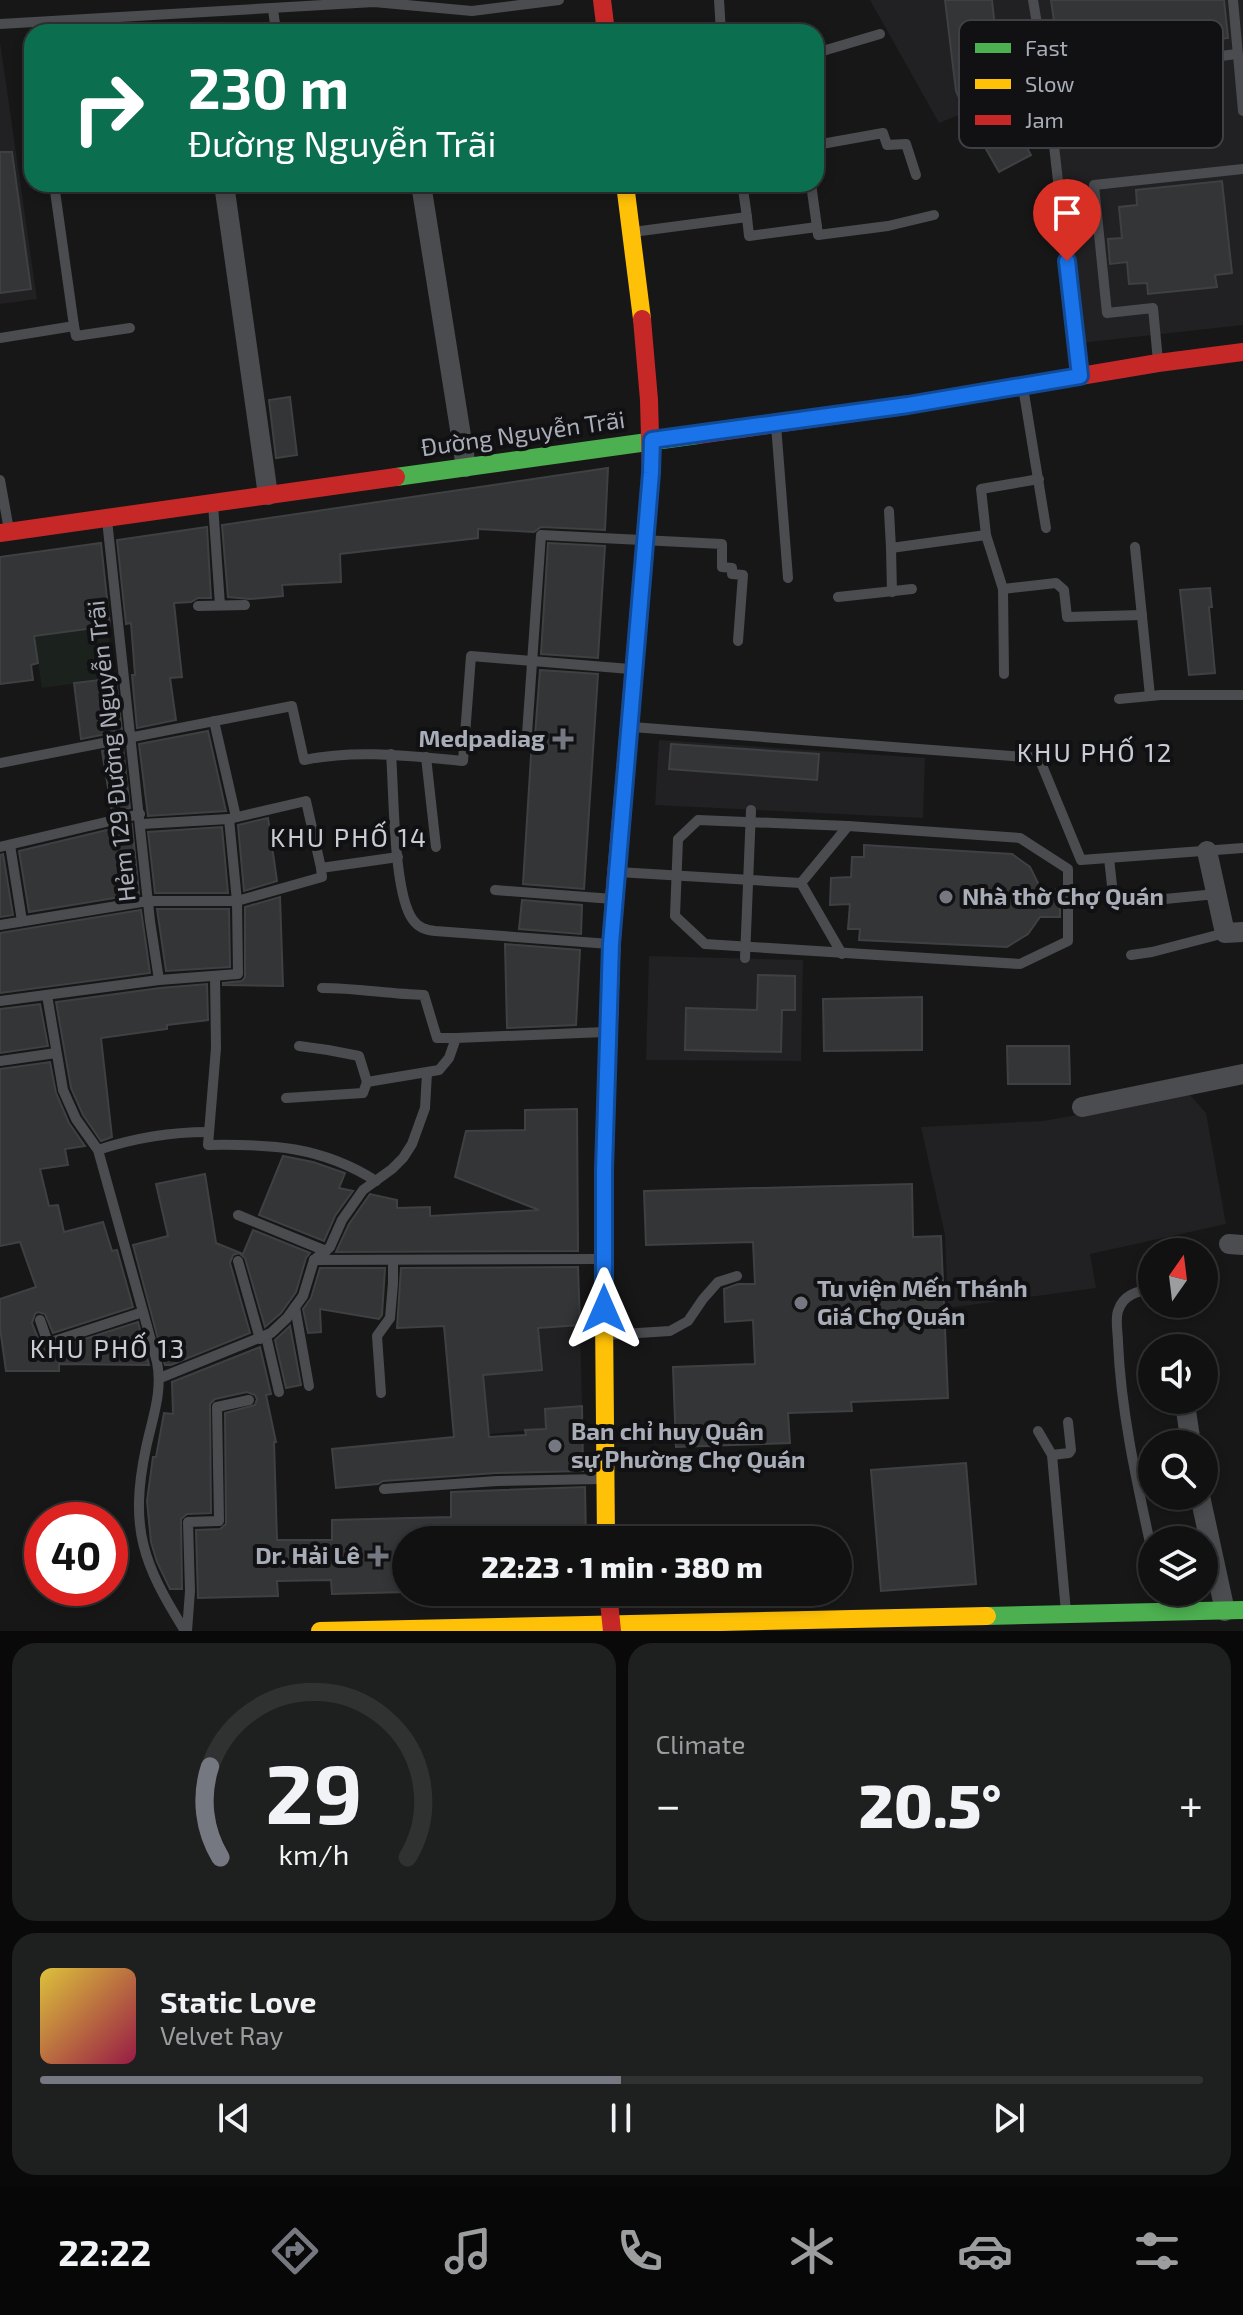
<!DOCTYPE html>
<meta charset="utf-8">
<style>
body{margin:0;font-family:"Exo 2",sans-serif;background:#1e1f1f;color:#f1f3f6;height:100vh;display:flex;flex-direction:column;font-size:30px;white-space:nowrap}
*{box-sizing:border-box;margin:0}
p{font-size:26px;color:#9c9d9f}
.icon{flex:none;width:44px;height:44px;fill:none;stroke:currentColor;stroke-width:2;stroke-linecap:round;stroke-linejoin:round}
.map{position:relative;height:1631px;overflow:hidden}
.panel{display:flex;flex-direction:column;gap:12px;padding:12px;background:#090909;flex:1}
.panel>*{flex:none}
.banner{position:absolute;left:24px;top:24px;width:800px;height:168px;border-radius:24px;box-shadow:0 4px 12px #0003,0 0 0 2px #303131;background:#0b6e4f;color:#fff;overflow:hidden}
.needle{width:52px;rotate:14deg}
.controls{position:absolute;left:1138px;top:1238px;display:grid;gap:16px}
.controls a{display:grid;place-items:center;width:80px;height:80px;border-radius:50%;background:#111;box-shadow:0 4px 12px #0003,0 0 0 2px #303131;font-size:40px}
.speed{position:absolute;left:24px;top:1502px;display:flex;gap:16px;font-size:40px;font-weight:700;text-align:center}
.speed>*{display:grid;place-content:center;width:104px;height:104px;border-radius:50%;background:#111;box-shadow:0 4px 12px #0003,0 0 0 2px #303131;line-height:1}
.speed .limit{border:12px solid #d22;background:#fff;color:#111}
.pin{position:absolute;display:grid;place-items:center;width:68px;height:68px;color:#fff;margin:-82px -34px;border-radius:50% 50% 50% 0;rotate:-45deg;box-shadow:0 0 8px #0007}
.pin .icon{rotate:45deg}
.me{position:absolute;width:88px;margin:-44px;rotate:0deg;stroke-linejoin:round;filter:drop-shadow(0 0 6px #0008)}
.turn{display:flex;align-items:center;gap:28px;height:168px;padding:0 32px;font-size:36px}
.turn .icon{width:104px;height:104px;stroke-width:2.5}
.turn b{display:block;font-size:56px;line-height:68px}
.big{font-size:60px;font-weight:800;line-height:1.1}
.panel .tile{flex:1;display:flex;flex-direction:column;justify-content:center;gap:12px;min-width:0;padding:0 28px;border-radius:24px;background:#1e1f1f}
.panel .dial{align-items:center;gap:0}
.dial svg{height:208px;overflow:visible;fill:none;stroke:#303131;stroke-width:7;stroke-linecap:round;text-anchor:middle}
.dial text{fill:#f1f3f6;stroke:none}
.song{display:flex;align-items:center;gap:24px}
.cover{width:96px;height:96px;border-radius:12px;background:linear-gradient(135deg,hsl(50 70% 55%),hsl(340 70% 35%))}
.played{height:8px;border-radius:4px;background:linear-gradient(90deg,#757880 50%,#303131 50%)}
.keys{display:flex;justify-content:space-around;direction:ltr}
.heat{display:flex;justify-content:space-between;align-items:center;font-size:44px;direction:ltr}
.panel .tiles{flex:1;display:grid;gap:12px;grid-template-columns:1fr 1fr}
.tile:last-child{grid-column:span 2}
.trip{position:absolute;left:392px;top:1526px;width:460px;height:80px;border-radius:40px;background:#111;box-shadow:0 4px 12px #0003,0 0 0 2px #303131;font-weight:800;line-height:80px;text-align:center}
.dock{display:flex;height:128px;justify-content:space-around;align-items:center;background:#070707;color:#9c9d9f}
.dock .icon{width:56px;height:56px}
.dock .selected{color:#757880}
.dock b{font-size:36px;color:#f1f3f6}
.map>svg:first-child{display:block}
.built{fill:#212124}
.green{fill:#1b211c}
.building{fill:#343537;stroke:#3f4043;stroke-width:2}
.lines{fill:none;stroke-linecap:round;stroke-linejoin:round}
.lane{stroke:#4b4c50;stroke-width:10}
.street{stroke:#4b4c50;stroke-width:20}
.fast{stroke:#4caf50;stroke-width:18}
.slow{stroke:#ffc107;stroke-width:18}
.jam{stroke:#c62828;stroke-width:18}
.route-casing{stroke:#114b97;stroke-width:20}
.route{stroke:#1a73e8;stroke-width:14}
.poi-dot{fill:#757880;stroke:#111113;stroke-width:3}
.labels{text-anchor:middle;stroke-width:8;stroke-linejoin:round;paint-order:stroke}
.street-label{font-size:24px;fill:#a8adb8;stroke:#111113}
.poi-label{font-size:24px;font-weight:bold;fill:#a8adb8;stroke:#111113;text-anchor:start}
.neighbourhood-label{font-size:26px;letter-spacing:2px;fill:#c9ccd4;stroke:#111113}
.key{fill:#111113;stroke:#3e4045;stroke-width:2}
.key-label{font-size:22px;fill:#a8adb8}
</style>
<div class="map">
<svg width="1243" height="1631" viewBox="0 0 1243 1631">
<rect width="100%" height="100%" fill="#171717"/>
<g class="built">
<path d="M 870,0 L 1243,0 L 1243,325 L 1080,343 L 1048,78 L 939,123 Z"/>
<path d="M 0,42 L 37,299 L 0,304 Z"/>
<path d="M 659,740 L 925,758 L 923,818 L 655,805 Z"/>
<path d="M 649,956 L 803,960 L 801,1061 L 646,1060 Z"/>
<path d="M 1190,1095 L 1206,1113 L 1226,1224 L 1090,1254 L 1096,1288 L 948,1308 L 945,1235 L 921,1127 L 1043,1121 Z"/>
<path d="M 580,1325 L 582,1406 L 545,1409 L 546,1429 L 454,1437 L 445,1337 Z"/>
</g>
<path class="green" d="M 108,626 L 114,678 L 42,688 L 34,636 Z"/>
<g class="building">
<path d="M 945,0 L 992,0 L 1003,103 L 1012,115 L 1010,118 L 1031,155 L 999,172 L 982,142 L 979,143 L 956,91 Z"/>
<path d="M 1051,0 L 1224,0 L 1228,38 L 1100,55 L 1101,65 L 1099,72 L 1103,77 L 1107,101 L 1066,106 Z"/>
<path d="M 0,152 L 12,152 L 31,289 L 0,293 Z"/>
<path d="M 1222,181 L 1232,273 L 1215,275 L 1217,287 L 1148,294 L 1147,283 L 1129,284 L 1127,262 L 1110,264 L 1108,239 L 1122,238 L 1119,207 L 1137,205 L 1136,190 Z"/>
<path d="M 290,397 L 297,455 L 276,458 L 269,400 Z"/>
<path d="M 608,468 L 605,530 L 541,527 L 534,532 L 478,529 L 478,538 L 340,554 L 341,582 L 282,585 L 283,596 L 250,599 L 228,597 L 222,525 Z"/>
<path d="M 207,527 L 211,598 L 198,598 L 191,602 L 174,603 L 182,677 L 170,678 L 176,720 L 137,728 L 132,675 L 135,675 L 131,623 L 126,624 L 117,540 Z"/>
<path d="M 101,543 L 110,626 L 34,636 L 38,663 L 31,665 L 33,680 L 0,684 L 0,557 Z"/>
<path d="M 548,543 L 605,546 L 598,658 L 541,654 Z"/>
<path d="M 1210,588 L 1212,607 L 1209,607 L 1215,673 L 1189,675 L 1180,590 Z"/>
<path d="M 540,670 L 598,674 L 584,889 L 523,884 L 532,740 L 535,735 Z"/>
<path d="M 116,678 L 122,731 L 81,739 L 74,683 Z"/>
<path d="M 208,731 L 226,811 L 148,816 L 139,744 Z"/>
<path d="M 671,744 L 819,754 L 817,780 L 669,769 Z"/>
<path d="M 123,747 L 130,808 L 112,812 L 102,751 Z"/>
<path d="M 268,818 L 277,881 L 244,891 L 238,825 Z"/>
<path d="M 132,824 L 139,894 L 29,912 L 19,851 Z"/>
<path d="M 222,827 L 228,893 L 155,893 L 148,832 Z"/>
<path d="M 864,845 L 1012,854 L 1030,867 L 1041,889 L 1060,890 L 1060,917 L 1040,917 L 1028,934 L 1007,947 L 859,940 L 860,929 L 848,929 L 850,904 L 830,905 L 831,878 L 851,877 L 852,857 L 864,857 Z"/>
<path d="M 3,854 L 13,915 L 0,917 L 0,855 Z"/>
<path d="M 280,897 L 283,986 L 223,985 L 223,983 L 242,981 L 245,977 L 245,907 Z"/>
<path d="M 522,900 L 582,905 L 581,934 L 519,929 Z"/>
<path d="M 157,909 L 229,909 L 230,967 L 166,971 Z"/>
<path d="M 141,910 L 150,973 L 0,993 L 0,933 Z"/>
<path d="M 505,944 L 580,950 L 576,1025 L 507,1028 Z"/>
<path d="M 758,975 L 795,976 L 795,1010 L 782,1010 L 781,1052 L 685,1050 L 686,1008 L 757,1010 Z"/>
<path d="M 207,984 L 208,1020 L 167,1025 L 167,1029 L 101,1038 L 112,1137 L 101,1141 L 83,1115 L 71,1088 L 56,1002 L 160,988 Z"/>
<path d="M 922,997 L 922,1050 L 824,1051 L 823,999 Z"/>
<path d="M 40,1004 L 48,1046 L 0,1053 L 0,1009 Z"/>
<path d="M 1007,1046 L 1069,1046 L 1070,1084 L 1008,1084 Z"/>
<path d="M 50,1062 L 56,1093 L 69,1123 L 85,1146 L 65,1149 L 68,1165 L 40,1169 L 49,1206 L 58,1205 L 64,1232 L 103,1222 L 112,1251 L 117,1250 L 133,1307 L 53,1333 L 45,1314 L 38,1312 L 35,1314 L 32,1323 L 41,1346 L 47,1351 L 138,1322 L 149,1365 L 59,1364 L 59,1371 L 6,1371 L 0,1328 L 0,1299 L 36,1287 L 20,1242 L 0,1246 L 0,1069 Z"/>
<path d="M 577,1109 L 578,1251 L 336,1252 L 349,1224 L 370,1194 L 397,1200 L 397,1208 L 430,1207 L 430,1216 L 539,1210 L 455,1177 L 466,1131 L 525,1130 L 525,1110 Z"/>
<path d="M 283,1156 L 313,1162 L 345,1173 L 339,1188 L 353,1191 L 335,1216 L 324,1241 L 259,1215 Z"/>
<path d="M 205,1174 L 216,1243 L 243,1254 L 253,1230 L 310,1253 L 306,1258 L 296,1292 L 281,1313 L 265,1327 L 245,1258 L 239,1253 L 233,1255 L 230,1263 L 250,1333 L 171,1365 L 165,1365 L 133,1245 L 168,1236 L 156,1184 Z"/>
<path d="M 912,1184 L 913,1237 L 941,1236 L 948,1398 L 851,1402 L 852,1411 L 788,1413 L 790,1443 L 676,1447 L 673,1367 L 755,1364 L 753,1320 L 725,1322 L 724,1289 L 738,1284 L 755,1284 L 753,1242 L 646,1245 L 644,1191 Z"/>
<path d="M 578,1267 L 580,1325 L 538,1328 L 542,1370 L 483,1375 L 489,1437 L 526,1435 L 525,1430 L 546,1429 L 545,1409 L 582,1406 L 583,1471 L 496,1473 L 383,1481 L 378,1484 L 336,1488 L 332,1449 L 454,1437 L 444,1326 L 397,1328 L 401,1268 Z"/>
<path d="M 320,1268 L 385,1268 L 382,1315 L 379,1319 L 320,1309 L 321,1332 L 308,1333 L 303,1309 L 311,1298 Z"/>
<path d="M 290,1326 L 301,1385 L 286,1388 L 275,1340 Z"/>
<path d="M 260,1347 L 271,1394 L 266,1395 L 276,1442 L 274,1442 L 277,1540 L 332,1540 L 332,1520 L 451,1517 L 451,1492 L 585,1487 L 586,1540 L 406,1540 L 406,1592 L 332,1594 L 331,1580 L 277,1581 L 278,1596 L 198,1598 L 196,1530 L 220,1529 L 226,1524 L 225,1413 L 255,1405 L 257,1399 L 255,1395 L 247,1392 L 215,1399 L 210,1404 L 211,1513 L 187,1514 L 181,1519 L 182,1589 L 170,1589 L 157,1562 L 151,1542 L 147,1501 L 153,1457 L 156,1457 L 164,1413 L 173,1414 L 172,1382 Z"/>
<path d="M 966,1463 L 976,1584 L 881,1591 L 871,1470 Z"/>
</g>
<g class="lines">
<g class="lane">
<path d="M 719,0 L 721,32"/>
<path d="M 1033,0 L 1047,84 L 1080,375"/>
<path d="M 1233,0 L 1243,111"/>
<path d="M 273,9 L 276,32"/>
<path d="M 0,24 L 374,2 L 472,11 L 559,0"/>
<path d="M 816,53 L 880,34"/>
<path d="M 1107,70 L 1237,54"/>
<path d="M 816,145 L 883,133 L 887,145 L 906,144 L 916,175"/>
<path d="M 811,184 L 817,227"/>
<path d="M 747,217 L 743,189 L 777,184"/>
<path d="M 633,232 L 747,217 L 749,236 L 817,227 L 818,235 L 888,226 L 934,215"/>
<path d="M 74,326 L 76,336 L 130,328"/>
<path d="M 0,338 L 74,326 L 54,184"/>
<path d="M 1158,361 L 1153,308 L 1107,313 L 1094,185 L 1243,169"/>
<path d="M 1023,387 L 1046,528"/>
<path d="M 776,425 L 788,578"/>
<path d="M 0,480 L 9,530"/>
<path d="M 213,504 L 220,605"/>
<path d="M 889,511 L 891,548"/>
<path d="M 107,520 L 150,921 L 159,980"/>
<path d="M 986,535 L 1003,589 L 1004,674"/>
<path d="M 1135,547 L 1150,696"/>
<path d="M 1003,589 L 1056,583 L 1064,590 L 1067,617 L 1142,615"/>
<path d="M 892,592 L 891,548 L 986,535 L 981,489 L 1039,479"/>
<path d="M 838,597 L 912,589"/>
<path d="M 198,606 L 245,605"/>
<path d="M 1119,699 L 1161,695 L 1243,695"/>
<path d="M 214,721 L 236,817"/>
<path d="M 632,727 L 1039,758 L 1081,860 L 1243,848"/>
<path d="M 527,734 L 541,535 L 722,544 L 722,567 L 732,568 L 732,574 L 743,575 L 738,641"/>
<path d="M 391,754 C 394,790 393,894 413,920 C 419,928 426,930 435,931 L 610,944"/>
<path d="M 426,757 L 436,847"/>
<path d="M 0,763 L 292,706 L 304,760 C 358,749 409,756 463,761 L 471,656 L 630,669"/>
<path d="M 698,820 L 848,826 L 1020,838 L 1068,869 L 1068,941 L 1020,964 L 705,944 L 675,916 L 678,839 Z"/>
<path d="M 142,824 L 229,819 L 306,801 L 321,868"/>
<path d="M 10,845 L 22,921"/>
<path d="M 0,847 L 140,814"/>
<path d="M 1109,858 L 1114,904 L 1216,894"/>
<path d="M 618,872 L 801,883"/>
<path d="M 801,883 L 842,954"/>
<path d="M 801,883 L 848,826"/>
<path d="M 495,890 L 613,899"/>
<path d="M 0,925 L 148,901 L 237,901 L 322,877 L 321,868 L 398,857"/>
<path d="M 1131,955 L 1152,952 L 1225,933"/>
<path d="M 745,958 L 751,810"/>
<path d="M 215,976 L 216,1048 L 208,1145 C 271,1144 321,1146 376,1181"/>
<path d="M 322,988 C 356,988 389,994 424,995 L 437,1038 L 456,1038"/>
<path d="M 47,995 L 63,1090 L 76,1119 L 98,1150 L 157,1362 C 163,1392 152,1419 146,1448 C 129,1528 143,1564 185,1631"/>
<path d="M 0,1001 L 159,980 L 238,974 L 237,901 L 229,819"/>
<path d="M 299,1046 L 328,1050 L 359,1056 L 367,1082 L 439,1070 L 449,1058 L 456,1038 L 605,1032"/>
<path d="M 0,1061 L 56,1053"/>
<path d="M 286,1098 L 363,1093 L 367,1082"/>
<path d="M 98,1150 C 134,1138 169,1132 208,1132"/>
<path d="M 238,1215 L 326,1251"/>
<path d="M 314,1260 L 600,1259"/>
<path d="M 314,1260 L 330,1247 L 342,1220 L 363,1190 L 392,1169 L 403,1158 L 412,1144 L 425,1108 L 427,1073"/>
<path d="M 238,1261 L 260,1339"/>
<path d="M 1152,1289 C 1137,1291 1123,1295 1118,1311 C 1115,1320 1118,1333 1118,1342 C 1121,1413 1137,1483 1152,1552"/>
<path d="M 295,1307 L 309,1386"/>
<path d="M 40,1320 L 48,1343 L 143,1312"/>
<path d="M 606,1335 L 670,1331 L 688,1321 L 703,1299 L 718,1282 L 737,1276"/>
<path d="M 266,1336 L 279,1392"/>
<path d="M 160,1378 L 271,1333 L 287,1318 L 303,1296 L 314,1260"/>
<path d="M 381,1393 L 377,1336 L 390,1318 L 393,1283 L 393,1260"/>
<path d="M 1038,1431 L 1052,1455 L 1066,1612"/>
<path d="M 1052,1455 L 1069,1453 L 1071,1450 L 1068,1422"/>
<path d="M 384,1489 L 497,1481 L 602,1479"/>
<path d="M 187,1631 L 190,1591 L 188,1522 L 219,1521 L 217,1407 L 249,1400"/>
</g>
<g class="street">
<path d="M 224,184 L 268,495"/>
<path d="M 421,184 L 466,467"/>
<path d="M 1207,851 L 1225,933 L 1243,932"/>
<path d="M 1082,1107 L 1243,1074"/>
<path d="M 1229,1244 L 1243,1245"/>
<path d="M 1185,1404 L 1191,1444"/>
<path d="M 1200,1496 L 1225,1611"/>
</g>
<g class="fast">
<path d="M 396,477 L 698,435"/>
<path d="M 987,1616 L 1243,1610"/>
</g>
<g class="slow">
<path d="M 625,184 L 642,319"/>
<path d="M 606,1540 L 603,1201 L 611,959"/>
<path d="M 320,1631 L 987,1616"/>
</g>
<g class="jam">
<path d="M 602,0 L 606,32"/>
<path d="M 698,435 L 908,405 L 1158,363 L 1243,352"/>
<path d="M 0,533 L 396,477"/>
<path d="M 611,959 L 614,899 L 651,473 L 649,400 L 642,319"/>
<path d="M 608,1592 L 612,1631"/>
</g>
</g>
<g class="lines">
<g class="route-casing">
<path id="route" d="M 604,1309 L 604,1170 L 611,944 L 651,473 L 652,440 L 908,405 L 1080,376 L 1067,261"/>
</g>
<use href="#route" class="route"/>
</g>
<g class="poi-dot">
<path d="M559 727h8v8h8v8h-8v8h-8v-8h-8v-8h8z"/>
<circle cx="946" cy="897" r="8"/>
<circle cx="801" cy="1303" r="8"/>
<circle cx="555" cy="1446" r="8"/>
<path d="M374 1544h8v8h8v8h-8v8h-8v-8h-8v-8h8z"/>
</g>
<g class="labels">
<g class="street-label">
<text transform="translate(523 434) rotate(-8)" y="8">Đường Nguyễn Trãi</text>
<text transform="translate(112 751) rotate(-96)" y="8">Hẻm 129 Đường Nguyễn Trãi</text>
</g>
<g class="poi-label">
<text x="545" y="747" text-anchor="end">Medpadiag</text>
<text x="962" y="905">Nhà thờ Chợ Quán</text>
<text x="817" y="1297">Tu viện Mến Thánh<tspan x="817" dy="28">Giá Chợ Quán</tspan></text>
<text x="571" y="1440">Ban chỉ huy Quân<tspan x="571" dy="28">sự Phường Chợ Quán</tspan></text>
<text x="360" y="1564" text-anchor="end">Dr. Hải Lê</text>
</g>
<g class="neighbourhood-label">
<text x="1095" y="762">KHU PHỐ 12</text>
<text x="349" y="847">KHU PHỐ 14</text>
<text x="108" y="1358">KHU PHỐ 13</text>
</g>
</g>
<rect x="959" y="20" width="264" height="128" rx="12" class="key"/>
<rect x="975" y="43" width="36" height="10" fill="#4caf50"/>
<rect x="975" y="79" width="36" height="10" fill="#ffc107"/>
<rect x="975" y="115" width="36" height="10" fill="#c62828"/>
<g class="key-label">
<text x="1025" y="56">Fast</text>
<text x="1025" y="92">Slow</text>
<text x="1025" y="128">Jam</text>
</g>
</svg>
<div class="controls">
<a><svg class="needle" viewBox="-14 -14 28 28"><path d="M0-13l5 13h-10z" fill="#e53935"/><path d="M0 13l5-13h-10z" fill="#9c9d9f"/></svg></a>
<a><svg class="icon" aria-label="sound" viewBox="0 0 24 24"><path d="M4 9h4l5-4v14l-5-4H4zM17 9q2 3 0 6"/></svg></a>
<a><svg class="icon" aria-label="search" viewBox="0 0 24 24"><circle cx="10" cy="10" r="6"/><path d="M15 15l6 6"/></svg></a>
<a><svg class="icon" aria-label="layers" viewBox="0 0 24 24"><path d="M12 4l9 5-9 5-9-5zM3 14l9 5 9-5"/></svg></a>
</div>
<div class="speed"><div class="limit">40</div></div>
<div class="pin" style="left:1067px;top:261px;background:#d93025"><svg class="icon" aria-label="arrive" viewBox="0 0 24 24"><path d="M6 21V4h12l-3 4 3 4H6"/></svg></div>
<svg class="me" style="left:604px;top:1309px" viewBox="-20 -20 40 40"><path d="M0-17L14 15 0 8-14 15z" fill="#1a73e8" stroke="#fff" stroke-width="4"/></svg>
<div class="trip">22:23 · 1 min · 380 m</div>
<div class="banner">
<div class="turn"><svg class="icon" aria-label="right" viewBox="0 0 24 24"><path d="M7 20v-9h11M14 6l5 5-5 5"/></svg><div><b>230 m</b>Đường Nguyễn Trãi</div></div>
</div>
</div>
<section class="panel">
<div class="tiles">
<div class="tile dial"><svg viewBox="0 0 100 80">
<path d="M14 69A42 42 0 1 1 86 69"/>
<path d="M14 69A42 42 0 0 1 10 34" stroke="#757880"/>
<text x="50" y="56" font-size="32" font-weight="700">29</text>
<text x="50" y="72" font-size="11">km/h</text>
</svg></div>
<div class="tile"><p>Climate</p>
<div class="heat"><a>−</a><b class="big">20.5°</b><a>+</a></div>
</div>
<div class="tile">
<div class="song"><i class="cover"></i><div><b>Static Love</b><p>Velvet Ray</p></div></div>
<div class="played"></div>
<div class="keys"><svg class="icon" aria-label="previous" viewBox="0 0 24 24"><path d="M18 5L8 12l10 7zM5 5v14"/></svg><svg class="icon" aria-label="pause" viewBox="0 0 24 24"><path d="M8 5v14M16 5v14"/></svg><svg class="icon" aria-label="next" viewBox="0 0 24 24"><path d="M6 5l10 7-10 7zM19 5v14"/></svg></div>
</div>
</div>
</section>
<nav class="dock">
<b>22:22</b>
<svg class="icon selected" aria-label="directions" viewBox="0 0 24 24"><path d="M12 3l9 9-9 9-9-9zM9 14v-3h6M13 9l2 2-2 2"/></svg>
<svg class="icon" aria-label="music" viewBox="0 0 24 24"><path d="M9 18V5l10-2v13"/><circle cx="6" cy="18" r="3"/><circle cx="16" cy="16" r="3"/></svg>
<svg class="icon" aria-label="phone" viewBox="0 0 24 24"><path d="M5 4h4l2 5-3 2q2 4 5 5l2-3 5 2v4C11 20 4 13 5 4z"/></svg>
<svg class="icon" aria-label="climate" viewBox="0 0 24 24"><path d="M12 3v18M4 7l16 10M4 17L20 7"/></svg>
<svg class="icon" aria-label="car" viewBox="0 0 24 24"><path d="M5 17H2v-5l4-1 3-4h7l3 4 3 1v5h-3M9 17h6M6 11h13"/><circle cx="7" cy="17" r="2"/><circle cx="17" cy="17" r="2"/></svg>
<svg class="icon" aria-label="filters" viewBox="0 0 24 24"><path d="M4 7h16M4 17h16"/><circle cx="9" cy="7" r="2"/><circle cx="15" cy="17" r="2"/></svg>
</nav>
